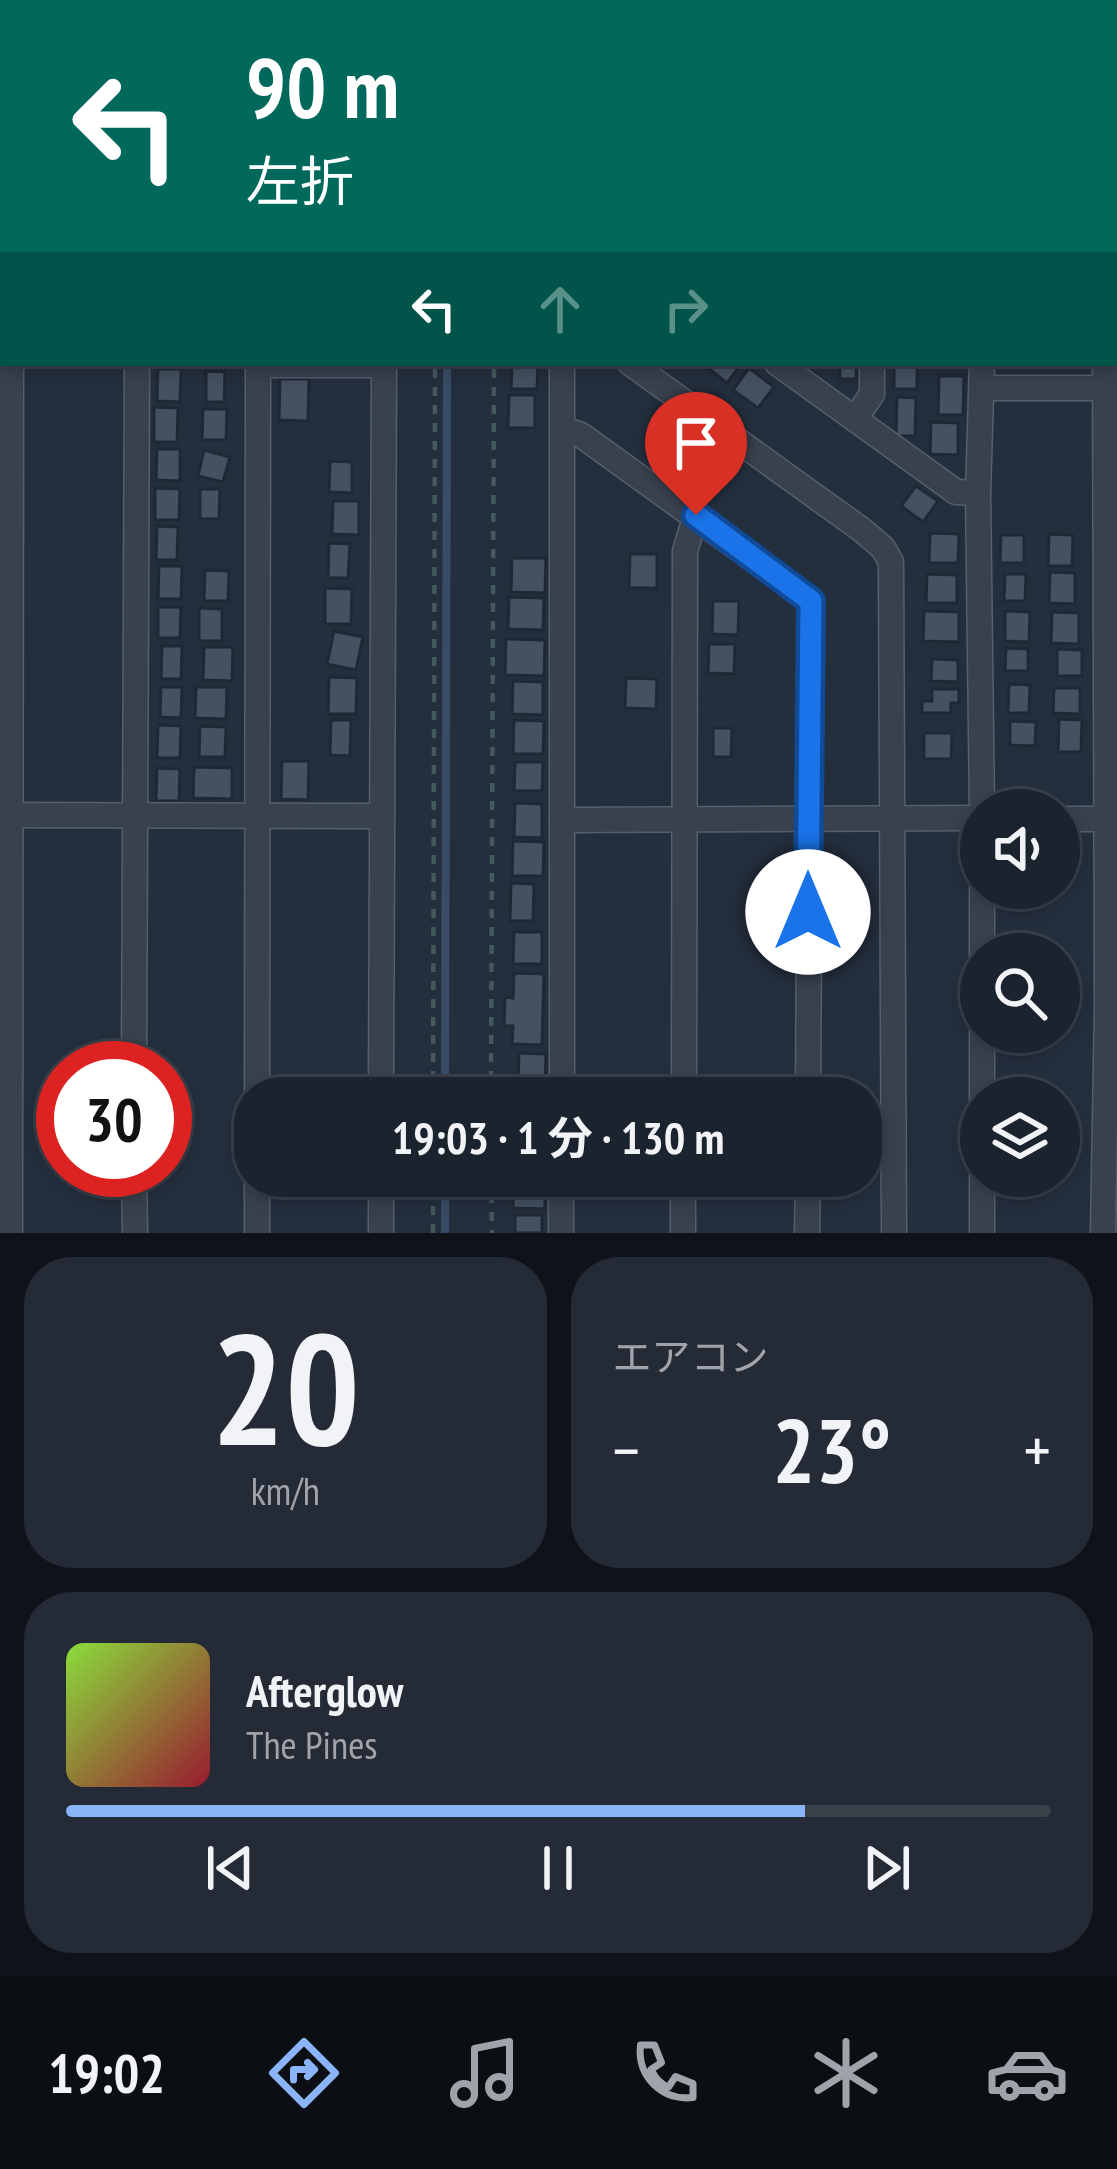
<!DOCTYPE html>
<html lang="ja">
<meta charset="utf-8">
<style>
body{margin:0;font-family:"PT Sans Narrow","Noto Sans JP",sans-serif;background:#242b36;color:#f1f3f6;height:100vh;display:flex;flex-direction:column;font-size:45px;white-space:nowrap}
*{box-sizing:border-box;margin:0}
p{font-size:39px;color:#a0a4aa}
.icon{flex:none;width:66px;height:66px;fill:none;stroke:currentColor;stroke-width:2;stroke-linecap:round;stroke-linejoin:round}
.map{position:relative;height:1233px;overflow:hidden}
.sheet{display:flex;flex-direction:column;gap:24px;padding:24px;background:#0f1319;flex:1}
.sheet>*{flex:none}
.banner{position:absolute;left:0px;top:0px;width:1119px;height:366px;box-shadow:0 6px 18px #0003,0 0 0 3px #39404a;background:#00695c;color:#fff;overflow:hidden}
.fabs{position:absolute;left:960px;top:789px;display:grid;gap:24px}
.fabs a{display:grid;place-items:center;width:120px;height:120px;border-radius:50%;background:#1b232e;box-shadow:0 6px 18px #0003,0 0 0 3px #39404a;font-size:60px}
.speed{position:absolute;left:36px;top:1041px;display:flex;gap:24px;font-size:60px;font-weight:700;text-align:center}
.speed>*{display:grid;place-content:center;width:156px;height:156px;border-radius:50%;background:#1b232e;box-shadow:0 6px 18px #0003,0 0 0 3px #39404a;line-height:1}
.speed .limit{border:18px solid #d22;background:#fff;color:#111}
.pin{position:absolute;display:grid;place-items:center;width:102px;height:102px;color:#fff;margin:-123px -51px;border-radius:50% 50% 50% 0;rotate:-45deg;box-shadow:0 0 12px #0007}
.pin .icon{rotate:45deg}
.me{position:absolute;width:132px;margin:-66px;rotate:0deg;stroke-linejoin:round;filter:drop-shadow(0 0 9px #0008)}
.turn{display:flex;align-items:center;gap:42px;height:252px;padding:0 48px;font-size:54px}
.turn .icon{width:156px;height:156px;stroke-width:2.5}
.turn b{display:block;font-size:84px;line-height:102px}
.lanes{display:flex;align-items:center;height:114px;padding:0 48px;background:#0003;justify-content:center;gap:60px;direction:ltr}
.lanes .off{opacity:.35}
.big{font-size:90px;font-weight:700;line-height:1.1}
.sheet .card{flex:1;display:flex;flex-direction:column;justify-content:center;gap:18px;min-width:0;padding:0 42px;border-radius:48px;background:#242b36}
.sheet .dial{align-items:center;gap:0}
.dial b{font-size:156px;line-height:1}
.song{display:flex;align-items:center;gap:36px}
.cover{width:144px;height:144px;border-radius:18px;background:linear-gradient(135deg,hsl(90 70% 55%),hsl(350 70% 35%))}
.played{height:12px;border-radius:6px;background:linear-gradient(90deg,#8ab4f8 75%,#39404a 75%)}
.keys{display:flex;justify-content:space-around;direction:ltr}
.heat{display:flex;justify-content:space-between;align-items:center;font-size:66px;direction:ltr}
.sheet .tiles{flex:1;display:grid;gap:24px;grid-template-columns:1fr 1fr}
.card:last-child{grid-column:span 2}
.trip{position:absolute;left:234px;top:1077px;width:648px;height:120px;border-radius:48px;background:#1b232e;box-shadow:0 6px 18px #0003,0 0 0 3px #39404a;font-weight:700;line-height:120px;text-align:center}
.dock{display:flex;height:192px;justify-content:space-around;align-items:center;background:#0b0e12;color:#a0a4aa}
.dock .icon{width:84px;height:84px}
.dock .current{color:#8ab4f8}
.dock b{font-size:54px;color:#f1f3f6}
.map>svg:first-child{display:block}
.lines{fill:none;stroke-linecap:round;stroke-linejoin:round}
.stream{stroke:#394c67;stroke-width:8}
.building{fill:#455162;stroke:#1f2835;stroke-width:3}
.minor-casing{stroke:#565f6c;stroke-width:27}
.path{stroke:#44595c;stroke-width:4.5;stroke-dasharray:9 9;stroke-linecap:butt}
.minor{stroke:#38414e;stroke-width:24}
.route-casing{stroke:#114b97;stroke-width:30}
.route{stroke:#1a73e8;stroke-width:21}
</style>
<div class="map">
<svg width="1117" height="1233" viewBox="0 0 1117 1233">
<rect width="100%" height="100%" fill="#242f3e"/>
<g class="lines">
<g class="stream">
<path d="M 447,0 L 447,3"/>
<path d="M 445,1098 L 447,363"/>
<path d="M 445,1233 L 445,1176"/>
</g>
</g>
<g class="building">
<path d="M 173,0 L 360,0 L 173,3 Z"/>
<path d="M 512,363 L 538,363 L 537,389 L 511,389 Z"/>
<path d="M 711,363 L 742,363 L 727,383 L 708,368 Z"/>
<path d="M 828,363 L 856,363 L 856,379 L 840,379 L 840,367 L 828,367 Z"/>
<rect x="894" y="363" width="23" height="26"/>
<path d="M 749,368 L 774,387 L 758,408 L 733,390 Z"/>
<path d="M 158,369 L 181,369 L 180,402 L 157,401 Z"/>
<path d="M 206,371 L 225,372 L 224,402 L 206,402 Z"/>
<path d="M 939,376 L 964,376 L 963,415 L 938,415 Z"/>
<path d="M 280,379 L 309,379 L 308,421 L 279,420 Z"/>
<path d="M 509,395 L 535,395 L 535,428 L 508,428 Z"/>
<path d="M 897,397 L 916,398 L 915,436 L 896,436 Z"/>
<path d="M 154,407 L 178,408 L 177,442 L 154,442 Z"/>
<path d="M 203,409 L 227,409 L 226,440 L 202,440 Z"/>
<path d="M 931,422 L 958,423 L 958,455 L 930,454 Z"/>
<path d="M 157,449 L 180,449 L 180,481 L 156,480 Z"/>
<path d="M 204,450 L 230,457 L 223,482 L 198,476 Z"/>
<path d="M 330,461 L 352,462 L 352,493 L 329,492 Z"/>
<path d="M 916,486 L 938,501 L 923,522 L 901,506 Z"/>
<path d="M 155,488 L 180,489 L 179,520 L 155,520 Z"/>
<path d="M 200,489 L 220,489 L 219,519 L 200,519 Z"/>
<path d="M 333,501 L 359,501 L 359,535 L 332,534 Z"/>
<path d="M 157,526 L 178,527 L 177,560 L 156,560 Z"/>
<path d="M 930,533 L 959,534 L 958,563 L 929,563 Z"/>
<path d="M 1049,534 L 1073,535 L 1072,566 L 1048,566 Z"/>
<path d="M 1001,535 L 1024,535 L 1024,563 L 1000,563 Z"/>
<path d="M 329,543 L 350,544 L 348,578 L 328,578 Z"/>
<path d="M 630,554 L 657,554 L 657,588 L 629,588 Z"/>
<path d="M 512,558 L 546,558 L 545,593 L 511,592 Z"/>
<path d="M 159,566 L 182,566 L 181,599 L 158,599 Z"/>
<path d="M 205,570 L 229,571 L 228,601 L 204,601 Z"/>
<path d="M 1050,572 L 1075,573 L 1075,604 L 1049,603 Z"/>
<path d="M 927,574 L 957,575 L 957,603 L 926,603 Z"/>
<path d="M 1005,574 L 1026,574 L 1025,601 L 1004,601 Z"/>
<path d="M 325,588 L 352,589 L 351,624 L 325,624 Z"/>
<path d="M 509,597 L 544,598 L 543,630 L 508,629 Z"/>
<path d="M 713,601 L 739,601 L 738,635 L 712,634 Z"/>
<path d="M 158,607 L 181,607 L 180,638 L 158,638 Z"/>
<path d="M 199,608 L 222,609 L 222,641 L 199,641 Z"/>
<path d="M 924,611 L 959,612 L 959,642 L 923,641 Z"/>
<path d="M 1005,611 L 1030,612 L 1029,642 L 1005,641 Z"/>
<path d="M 1052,612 L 1079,613 L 1079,644 L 1051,643 Z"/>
<path d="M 334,631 L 363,637 L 356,670 L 327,664 Z"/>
<path d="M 506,639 L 545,640 L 544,676 L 505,675 Z"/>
<path d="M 709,644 L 735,644 L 734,674 L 708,673 Z"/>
<path d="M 162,646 L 182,646 L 181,679 L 161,679 Z"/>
<path d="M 204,647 L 233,647 L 232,681 L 203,680 Z"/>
<path d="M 1006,648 L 1028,649 L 1028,671 L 1005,671 Z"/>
<path d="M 1057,649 L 1082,650 L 1082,676 L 1057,676 Z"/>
<path d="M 932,659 L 958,660 L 958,682 L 931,681 Z"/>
<path d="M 329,677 L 357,678 L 356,714 L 328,714 Z"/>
<path d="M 626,678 L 657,679 L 656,709 L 625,708 Z"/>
<path d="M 513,681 L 543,682 L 543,715 L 512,714 Z"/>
<path d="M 1009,684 L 1030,685 L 1029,713 L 1008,713 Z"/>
<path d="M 161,687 L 182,687 L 181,718 L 160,717 Z"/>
<path d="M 196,687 L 227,687 L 226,719 L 195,718 Z"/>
<path d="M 1054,688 L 1080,688 L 1080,714 L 1053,713 Z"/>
<path d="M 932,689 L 959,689 L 959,703 L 951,703 L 951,713 L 922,713 L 922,701 L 932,701 Z"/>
<path d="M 1059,719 L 1082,720 L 1081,752 L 1058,752 Z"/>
<path d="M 331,720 L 351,720 L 350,756 L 330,755 Z"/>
<path d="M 514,720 L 544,721 L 543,754 L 513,754 Z"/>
<path d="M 1010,721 L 1036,722 L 1035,746 L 1010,745 Z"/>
<path d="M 158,725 L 181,726 L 180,758 L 157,758 Z"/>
<path d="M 200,726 L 226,727 L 225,757 L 199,757 Z"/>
<path d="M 713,728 L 732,728 L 731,757 L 713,757 Z"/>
<path d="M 924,733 L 952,733 L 951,759 L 924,759 Z"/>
<path d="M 282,761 L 309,761 L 308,800 L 281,799 Z"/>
<path d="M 515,762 L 543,762 L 542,791 L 514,791 Z"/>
<path d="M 194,767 L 232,768 L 232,799 L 193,798 Z"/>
<path d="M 157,768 L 180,769 L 179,801 L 156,801 Z"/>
<path d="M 515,803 L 542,804 L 542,838 L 514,837 Z"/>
<path d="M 513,841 L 544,842 L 543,876 L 512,876 Z"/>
<path d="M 511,883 L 534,884 L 533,921 L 510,921 Z"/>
<path d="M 514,932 L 542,932 L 542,964 L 513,964 Z"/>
<path d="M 514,973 L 544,974 L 542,1045 L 512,1044 L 513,1026 L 504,1026 L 505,997 L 513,998 Z"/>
<path d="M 519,1053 L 546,1054 L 545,1084 L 518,1084 Z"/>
<path d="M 513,1176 L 545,1176 L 545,1209 L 513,1208 Z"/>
<rect x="515" y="1215" width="27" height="18"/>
</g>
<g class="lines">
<g class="minor-casing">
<g id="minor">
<path d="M 561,0 L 561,3"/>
<path d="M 965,0 L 1117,2"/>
<path d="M 686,3 L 686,0"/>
<path d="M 812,3 L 812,0"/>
<path d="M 878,3 L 878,0"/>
<path d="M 0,188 L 3,188"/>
<path d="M 0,275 L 3,275"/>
<path d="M 630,363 L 862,530 L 883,548 L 891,562 L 894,1233"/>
<path d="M 777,363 L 956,492 L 978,493"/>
<path d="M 982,363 L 978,493 L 982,810"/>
<path d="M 258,365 L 384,365 L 381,1098"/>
<path d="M 982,388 L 1117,388"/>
<path d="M 855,419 L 872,394 L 872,363"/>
<path d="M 564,429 L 581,435 L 811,601 L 808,1098"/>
<path d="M 0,815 L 381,816"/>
<path d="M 1059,819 L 1117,819"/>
<path d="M 562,820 L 981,818"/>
<path d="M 982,954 L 982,888"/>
<path d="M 134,1068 L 137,363"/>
<path d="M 257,1098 L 258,363"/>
<path d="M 562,1098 L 562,363"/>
<path d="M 684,1098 L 685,551 L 696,515"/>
<path d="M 982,1098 L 982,1032"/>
<path d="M 134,1170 L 135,1233"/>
<path d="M 10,1233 L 11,363"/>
<path d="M 257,1233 L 257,1176"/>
<path d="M 381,1233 L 381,1176"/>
<path d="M 561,1233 L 561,1176"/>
<path d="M 683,1233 L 683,1176"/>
<path d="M 807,1233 L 808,1176"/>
<path d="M 982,1233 L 982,1176"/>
<path d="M 1103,1233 L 1107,1007 L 1105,363"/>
</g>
</g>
<g class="path">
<path d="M 495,3 L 495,0"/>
<path d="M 433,1098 L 435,363"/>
<path d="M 491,1098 L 494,363"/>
<path d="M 491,1176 L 492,1233"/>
<path d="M 433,1233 L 433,1176"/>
</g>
<use href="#minor" class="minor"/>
</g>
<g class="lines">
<g class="route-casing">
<path id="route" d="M 696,515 L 811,601 L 808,912"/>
</g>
<use href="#route" class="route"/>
</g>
</svg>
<div class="fabs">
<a><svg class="icon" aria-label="sound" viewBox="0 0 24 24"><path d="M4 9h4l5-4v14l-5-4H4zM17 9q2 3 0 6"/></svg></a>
<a><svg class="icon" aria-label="search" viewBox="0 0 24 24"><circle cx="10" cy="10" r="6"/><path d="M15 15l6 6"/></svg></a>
<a><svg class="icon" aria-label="layers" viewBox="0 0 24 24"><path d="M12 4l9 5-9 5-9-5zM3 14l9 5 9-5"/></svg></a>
</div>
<div class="speed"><div class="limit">30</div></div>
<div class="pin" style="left:696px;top:515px;background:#d93025"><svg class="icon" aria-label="arrive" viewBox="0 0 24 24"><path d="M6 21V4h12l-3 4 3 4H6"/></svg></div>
<svg class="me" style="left:808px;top:912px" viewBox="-20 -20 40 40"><circle r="19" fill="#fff"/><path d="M0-13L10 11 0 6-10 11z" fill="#1a73e8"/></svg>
<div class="trip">19:03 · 1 分 · 130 m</div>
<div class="banner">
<div class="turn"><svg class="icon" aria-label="left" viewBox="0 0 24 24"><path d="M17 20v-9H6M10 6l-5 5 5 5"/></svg><div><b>90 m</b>左折</div></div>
<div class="lanes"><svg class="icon" aria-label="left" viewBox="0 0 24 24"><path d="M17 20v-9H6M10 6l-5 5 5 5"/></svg><svg class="icon off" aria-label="ahead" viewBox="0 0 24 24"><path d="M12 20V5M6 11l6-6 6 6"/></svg><svg class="icon off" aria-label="right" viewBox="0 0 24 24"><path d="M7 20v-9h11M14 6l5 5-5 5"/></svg></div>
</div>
</div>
<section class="sheet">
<div class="tiles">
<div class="card dial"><b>20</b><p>km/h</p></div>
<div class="card"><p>エアコン</p>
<div class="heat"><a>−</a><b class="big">23°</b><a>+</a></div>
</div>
<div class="card">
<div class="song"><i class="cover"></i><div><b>Afterglow</b><p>The Pines</p></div></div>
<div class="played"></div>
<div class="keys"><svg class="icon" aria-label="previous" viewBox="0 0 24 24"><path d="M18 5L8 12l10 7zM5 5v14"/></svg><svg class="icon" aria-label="pause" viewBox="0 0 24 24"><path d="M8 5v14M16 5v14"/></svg><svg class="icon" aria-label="next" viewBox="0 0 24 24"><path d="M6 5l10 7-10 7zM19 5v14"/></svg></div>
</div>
</div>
</section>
<nav class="dock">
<b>19:02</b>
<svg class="icon current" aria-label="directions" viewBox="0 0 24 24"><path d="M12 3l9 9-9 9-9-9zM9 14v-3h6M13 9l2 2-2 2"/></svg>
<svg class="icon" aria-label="music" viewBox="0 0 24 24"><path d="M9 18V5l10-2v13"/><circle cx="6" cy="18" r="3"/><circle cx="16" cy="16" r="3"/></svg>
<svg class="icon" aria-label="phone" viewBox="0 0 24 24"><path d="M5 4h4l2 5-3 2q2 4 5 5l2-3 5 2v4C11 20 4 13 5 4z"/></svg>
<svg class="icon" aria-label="climate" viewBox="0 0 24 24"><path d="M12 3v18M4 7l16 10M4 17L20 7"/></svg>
<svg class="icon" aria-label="car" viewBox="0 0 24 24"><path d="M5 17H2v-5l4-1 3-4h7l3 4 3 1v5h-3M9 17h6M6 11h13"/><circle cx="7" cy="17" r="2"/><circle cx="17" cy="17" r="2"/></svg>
</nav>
